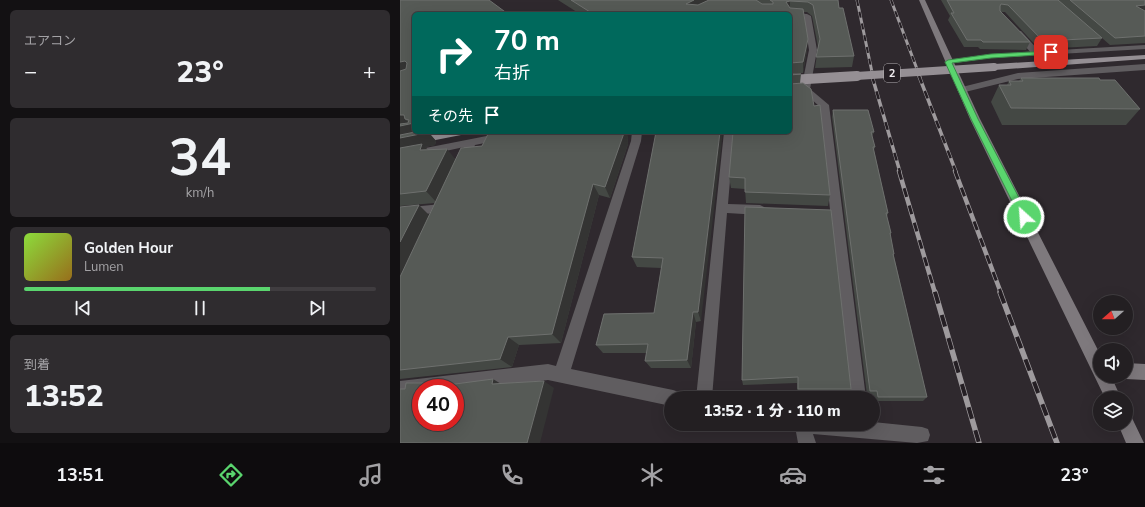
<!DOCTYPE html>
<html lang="ja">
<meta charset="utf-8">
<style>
body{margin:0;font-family:"Nunito Sans","Noto Sans JP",sans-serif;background:#2f2c2f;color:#f1f3f6;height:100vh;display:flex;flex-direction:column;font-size:15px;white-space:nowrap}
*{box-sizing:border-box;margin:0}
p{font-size:13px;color:#a3a2a5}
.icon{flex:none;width:22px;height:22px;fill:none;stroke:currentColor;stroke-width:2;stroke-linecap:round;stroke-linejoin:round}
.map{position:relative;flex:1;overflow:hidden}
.panel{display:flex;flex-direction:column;gap:10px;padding:10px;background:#131113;width:400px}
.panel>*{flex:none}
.hud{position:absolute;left:12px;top:12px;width:380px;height:122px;border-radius:6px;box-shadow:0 4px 16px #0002,0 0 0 1px #403d40;background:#00695c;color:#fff;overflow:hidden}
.needle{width:26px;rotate:249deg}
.controls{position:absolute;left:693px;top:295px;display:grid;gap:8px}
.controls a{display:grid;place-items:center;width:40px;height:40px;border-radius:50%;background:#231f22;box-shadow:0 4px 16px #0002,0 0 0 1px #403d40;font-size:20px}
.speed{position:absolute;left:12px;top:379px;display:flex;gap:8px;font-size:20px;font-weight:700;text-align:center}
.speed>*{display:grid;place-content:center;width:52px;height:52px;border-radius:50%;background:#231f22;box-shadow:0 4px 16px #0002,0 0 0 1px #403d40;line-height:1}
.speed .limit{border:6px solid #d22;background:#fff;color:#111}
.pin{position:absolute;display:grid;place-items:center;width:34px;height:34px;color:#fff;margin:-17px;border-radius:8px;box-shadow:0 2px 6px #0006}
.me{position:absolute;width:44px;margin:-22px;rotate:334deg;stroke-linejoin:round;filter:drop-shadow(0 0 3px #0008)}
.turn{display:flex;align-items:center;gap:14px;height:84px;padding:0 16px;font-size:18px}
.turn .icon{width:52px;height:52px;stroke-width:2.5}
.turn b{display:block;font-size:28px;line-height:34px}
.then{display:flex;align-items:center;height:38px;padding:0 16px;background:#0003;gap:8px;font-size:15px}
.big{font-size:30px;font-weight:800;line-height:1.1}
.panel .widget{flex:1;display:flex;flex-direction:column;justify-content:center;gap:6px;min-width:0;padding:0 14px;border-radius:6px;background:#2f2c2f}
.panel .dial{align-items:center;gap:0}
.dial b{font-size:52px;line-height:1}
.song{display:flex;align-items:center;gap:12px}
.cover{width:48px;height:48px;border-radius:6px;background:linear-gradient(135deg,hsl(90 70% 55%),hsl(40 70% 35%))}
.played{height:4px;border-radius:2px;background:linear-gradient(90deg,#5ad56e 70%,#403d40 70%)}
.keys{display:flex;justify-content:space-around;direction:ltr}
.heat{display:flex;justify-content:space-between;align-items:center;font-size:22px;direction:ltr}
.trip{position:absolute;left:264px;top:391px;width:216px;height:40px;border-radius:20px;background:#231f22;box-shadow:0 4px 16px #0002,0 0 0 1px #403d40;font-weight:800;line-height:40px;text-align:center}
.dock{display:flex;height:64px;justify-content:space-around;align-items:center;background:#0e0c0e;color:#a3a2a5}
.dock .icon{width:28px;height:28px}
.dock .selected{color:#5ad56e}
.dock b{font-size:18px;color:#f1f3f6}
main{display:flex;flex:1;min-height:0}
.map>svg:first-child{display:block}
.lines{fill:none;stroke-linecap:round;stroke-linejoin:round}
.lane{fill:#605d60;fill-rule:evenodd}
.street{fill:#605d60;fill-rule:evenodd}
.secondary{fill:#7e797d;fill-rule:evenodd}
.primary{fill:#958f94;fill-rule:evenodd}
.rail-far3-casing{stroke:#9e9a9d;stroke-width:3}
.rail-far2-casing{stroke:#9e9a9d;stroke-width:3.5}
.rail-far1-casing{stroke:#9e9a9d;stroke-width:4.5}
.rail-casing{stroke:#9e9a9d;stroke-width:5.5}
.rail-far3{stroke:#251f24;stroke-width:2;stroke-dasharray:6;stroke-linecap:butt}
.rail-far2{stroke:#251f24;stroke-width:2.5;stroke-dasharray:8;stroke-linecap:butt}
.rail-far1{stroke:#251f24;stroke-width:3;stroke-dasharray:9;stroke-linecap:butt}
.rail{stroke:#251f24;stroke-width:4;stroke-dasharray:12;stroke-linecap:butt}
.primary-bridge-far1{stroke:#958f94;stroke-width:8}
.primary-bridge{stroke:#958f94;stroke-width:10}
.wall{fill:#444844}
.shaded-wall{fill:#343433}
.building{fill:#565a56;stroke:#6e706e;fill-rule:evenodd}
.route{fill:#5ad56e;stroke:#3a8a48}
.labels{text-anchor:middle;stroke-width:4;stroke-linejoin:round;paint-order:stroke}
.shield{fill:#251f24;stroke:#b2aeb1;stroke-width:1}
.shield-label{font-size:11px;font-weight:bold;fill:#efebee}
</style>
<main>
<section class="panel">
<div class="widget"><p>エアコン</p>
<div class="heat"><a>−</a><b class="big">23°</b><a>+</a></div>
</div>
<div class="widget dial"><b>34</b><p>km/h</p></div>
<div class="widget">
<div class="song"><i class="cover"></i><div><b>Golden Hour</b><p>Lumen</p></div></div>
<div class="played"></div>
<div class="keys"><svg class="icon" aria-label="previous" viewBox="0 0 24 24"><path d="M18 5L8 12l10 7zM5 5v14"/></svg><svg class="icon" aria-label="pause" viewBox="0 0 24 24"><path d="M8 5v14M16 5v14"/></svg><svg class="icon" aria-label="next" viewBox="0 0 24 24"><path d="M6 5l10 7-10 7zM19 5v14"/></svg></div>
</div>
<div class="widget"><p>到着</p><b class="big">13:52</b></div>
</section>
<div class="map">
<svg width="745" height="443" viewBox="0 0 745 443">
<rect width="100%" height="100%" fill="#2f292e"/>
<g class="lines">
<path class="lane" d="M 615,31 L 621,31 L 639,51 L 639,55 L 633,55 L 615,35 Z"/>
<g class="street">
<path d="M 387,13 L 407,14 L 411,16 L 417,50 L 410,89 L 429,105 L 466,398 L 450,398 L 419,106 L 401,90 L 409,50 L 404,18 L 390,17 L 390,14 Z"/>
<path d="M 745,45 L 745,49 L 591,58 L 548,64 L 544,62 L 548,60 L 591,54 Z"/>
<path d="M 745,64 L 745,70 L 618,79 L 561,93 L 557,90 L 558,88 L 618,73 Z"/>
<path d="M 107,132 L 128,132 L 123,135 L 75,145 L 67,164 L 59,164 L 58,161 L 64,147 L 0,161 L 0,153 Z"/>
<path d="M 232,132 L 242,132 L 241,141 L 171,369 L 273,390 L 279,392 L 281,398 L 271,398 L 271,406 L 148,380 L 55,391 L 55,388 L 21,388 L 21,394 L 0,397 L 0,381 L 148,364 L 156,366 L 231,141 Z"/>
<path d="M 324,132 L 334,132 L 328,204 L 360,205 L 364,207 L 366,210 L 364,213 L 360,215 L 327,213 L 312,398 L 296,398 Z"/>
<path d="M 42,204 L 46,205 L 48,208 L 46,211 L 0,218 L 0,208 Z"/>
<path d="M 473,422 L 522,427 L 528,429 L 530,435 L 528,441 L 517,443 L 413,434 L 416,443 L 398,443 L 396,432 L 392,430 L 390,424 L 473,424 Z"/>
</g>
<g class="secondary">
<path d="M 519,0 L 525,0 L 580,119 L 700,354 L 700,376 L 711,376 L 721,398 L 705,398 L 570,119 Z"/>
<path d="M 726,363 L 745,364 L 745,380 L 726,379 L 721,376 L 726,376 Z"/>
<path d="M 726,416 L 732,418 L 744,443 L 726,443 L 718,424 L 726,424 Z"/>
</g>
<g class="primary">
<path d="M 745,55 L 745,59 L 594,70 L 590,67 L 594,64 Z"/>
<path d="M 44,132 L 66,132 L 61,135 L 0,147 L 0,141 Z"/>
</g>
<g class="rail-far3-casing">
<g id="rail-far3">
<path d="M 457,0 L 473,77"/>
<path d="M 491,0 L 520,77"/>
</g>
</g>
<g class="rail-far2-casing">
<g id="rail-far2">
<path d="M 472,76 L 500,172"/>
<path d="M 519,76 L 556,172"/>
</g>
</g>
<g class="rail-far1-casing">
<g id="rail-far1">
<path d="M 499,171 L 535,293"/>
<path d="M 555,171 L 601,293"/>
</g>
</g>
<g class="rail-casing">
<g id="rail">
<path d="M 535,292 L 579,443"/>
<path d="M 600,292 L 657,443"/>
</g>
</g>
<use href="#rail-far3" class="rail-far3"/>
<use href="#rail-far2" class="rail-far2"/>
<use href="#rail-far1" class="rail-far1"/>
<use href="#rail" class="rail"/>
<path class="primary-bridge-far1" d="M 441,77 L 594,67"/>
<path class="primary-bridge" d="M 390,80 L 457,76"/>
</g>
<g class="wall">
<path d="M 0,0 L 14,14 L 30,134 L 36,141 L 35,145 L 25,147 L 28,150 L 56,159 L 82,146 L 89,132 L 227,132 L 228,144 L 210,198 L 199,195 L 161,343 L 119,345 L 112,367 L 0,379 L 0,207 L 29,215 L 35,203 L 0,206 Z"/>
<path d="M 158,0 L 438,0 L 439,8 L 454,56 L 452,67 L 415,68 L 418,47 L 412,16 L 407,12 L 404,12 L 407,50 L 403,73 L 391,74 L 401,74 L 400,83 L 430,195 L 428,206 L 346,203 L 345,189 L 331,188 L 329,177 L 390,132 L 390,14 L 180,14 Z"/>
<path d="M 541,0 L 745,0 L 745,43 L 710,45 L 702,38 L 697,46 L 639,49 L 605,12 L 601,12 L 630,42 L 626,50 L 580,49 L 578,47 L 564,47 L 548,20 L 550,16 Z"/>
<path d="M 621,78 L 700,80 L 740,109 L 726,125 L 602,125 L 591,102 L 599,85 L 607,85 L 609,81 L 619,81 Z"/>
<path d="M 433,110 L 474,132 L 472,137 L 475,147 L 474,150 L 488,213 L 487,217 L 491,233 L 490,236 L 494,254 L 494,256 L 527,397 L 523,401 L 475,401 L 474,395 L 467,395 L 432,117 Z"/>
<path d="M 256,132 L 301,321 L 296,322 L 291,368 L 251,368 L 245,361 L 247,353 L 203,353 L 196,345 L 254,313 L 261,268 L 237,267 L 232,257 Z"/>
<path d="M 345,207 L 451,389 L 448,394 L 397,394 L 397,383 L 343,385 L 342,380 Z"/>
</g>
<g class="shaded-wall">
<path d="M 294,0 L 320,0 L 288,14 L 286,4 Z"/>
<path d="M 390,1 L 390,12 L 386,2 Z"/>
<path d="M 745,5 L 745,11 L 736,6 Z"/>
<path d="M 408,39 L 407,50 L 403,73 L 403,62 Z"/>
<path d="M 5,61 L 14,73 L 0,77 L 0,62 Z"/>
<path d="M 0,115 L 4,115 L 5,119 L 10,124 L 14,123 L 14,132 L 37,132 L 30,134 L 36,141 L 35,145 L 25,147 L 33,155 L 0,151 Z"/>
<path d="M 224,132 L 227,132 L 228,144 L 210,198 L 205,187 Z"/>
<path d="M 320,132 L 323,132 L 301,321 L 298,312 Z"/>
<path d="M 47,149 L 56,160 L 37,203 L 26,191 Z"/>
<path d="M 193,184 L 199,195 L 161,343 L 152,334 Z"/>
<path d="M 19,205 L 30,216 L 0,281 L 0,242 Z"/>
<path d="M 293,312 L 296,322 L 291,368 L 287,360 Z"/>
<path d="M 108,337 L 119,345 L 112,367 L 100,359 Z"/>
<path d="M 93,379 L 106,387 L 92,384 Z"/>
<path d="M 144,381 L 154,388 L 140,443 L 127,443 Z"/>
</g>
<g class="building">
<path d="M 0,0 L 89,0 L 108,14 L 14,14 L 14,123 L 0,126 L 0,124 L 8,123 L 9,120 L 5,119 L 4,115 L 0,115 L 0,71 L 6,69 L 7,63 L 5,61 L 0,62 Z"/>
<path d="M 171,0 L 294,0 L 286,4 L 298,5 L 309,0 L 356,0 L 362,4 L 373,4 L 373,2 L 370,0 L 438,0 L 439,8 L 443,8 L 454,56 L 416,57 L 420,39 L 413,5 L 408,2 L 390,1 L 386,2 L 390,8 L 403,9 L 408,39 L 403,62 L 390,63 L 390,14 L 185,14 L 190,12 Z"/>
<path d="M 547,0 L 658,0 L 702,38 L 643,41 L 608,5 L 601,4 L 600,6 L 600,11 L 630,42 L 583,42 L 581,40 L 567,40 L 551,13 L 554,13 Z"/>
<path d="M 670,0 L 745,0 L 745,5 L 736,6 L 745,11 L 745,36 L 715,38 Z"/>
<path d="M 390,74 L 401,74 L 390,75 Z"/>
<path d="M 621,78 L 699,78 L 700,80 L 715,80 L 740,109 L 611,108 L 599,85 L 611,85 L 609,81 L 623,81 Z"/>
<path d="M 403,83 L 411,89 L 414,106 L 420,105 L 430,195 L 345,192 L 345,178 L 329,177 L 333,132 L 390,132 L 390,84 Z"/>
<path d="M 433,110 L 468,110 L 474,132 L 471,132 L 475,147 L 473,147 L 488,213 L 486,213 L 491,233 L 490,233 L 494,254 L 493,254 L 527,397 L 478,397 L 477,391 L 470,391 Z"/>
<path d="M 15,132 L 26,132 L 25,133 L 0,138 L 0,135 Z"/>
<path d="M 89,132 L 224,132 L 224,133 L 205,187 L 193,184 L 152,334 L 108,337 L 100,359 L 0,370 L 0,277 L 61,148 L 82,146 Z"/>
<path d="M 256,132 L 320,132 L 298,312 L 293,312 L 287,360 L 245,361 L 248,344 L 196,345 L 204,314 L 254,313 L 263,258 L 232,257 Z"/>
<path d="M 22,144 L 20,150 L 47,149 L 26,191 L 0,194 L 0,148 Z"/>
<path d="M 19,205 L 0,242 L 0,207 Z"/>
<path d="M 345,207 L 431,210 L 451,389 L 398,389 L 398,377 L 342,380 Z"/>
<path d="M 93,379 L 92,384 L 144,381 L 127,443 L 0,443 L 0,389 L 5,389 L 6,383 L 39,383 L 40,386 ZM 21,388 L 55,388 L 55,422 L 21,422 Z"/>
</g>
<path class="route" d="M 651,51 L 654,52 L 653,54 L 591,58 L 552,63 L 578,119 L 629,217 L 624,220 L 620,217 L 571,119 L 545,62 L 548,60 L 591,54 Z"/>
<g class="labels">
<rect class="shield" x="484" y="64" width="16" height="18" rx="3"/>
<g class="shield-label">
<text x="492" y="77">2</text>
</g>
</g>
</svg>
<div class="controls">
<a><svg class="needle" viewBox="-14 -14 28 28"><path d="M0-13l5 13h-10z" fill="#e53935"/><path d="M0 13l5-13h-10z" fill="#a3a2a5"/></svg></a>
<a><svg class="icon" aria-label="sound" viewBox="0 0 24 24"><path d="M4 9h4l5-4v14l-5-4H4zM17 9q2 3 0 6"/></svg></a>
<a><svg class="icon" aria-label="layers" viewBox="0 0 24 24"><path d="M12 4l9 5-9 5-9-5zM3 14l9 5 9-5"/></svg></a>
</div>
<div class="speed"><div class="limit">40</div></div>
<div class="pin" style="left:651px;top:52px;background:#d93025"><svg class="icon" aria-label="arrive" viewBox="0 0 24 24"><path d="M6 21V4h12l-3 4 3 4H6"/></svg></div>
<svg class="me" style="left:624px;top:217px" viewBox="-20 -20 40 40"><circle r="17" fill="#5ad56e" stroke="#fff" stroke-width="3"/><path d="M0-11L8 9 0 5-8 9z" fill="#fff"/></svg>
<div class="trip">13:52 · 1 分 · 110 m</div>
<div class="hud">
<div class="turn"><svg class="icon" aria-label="right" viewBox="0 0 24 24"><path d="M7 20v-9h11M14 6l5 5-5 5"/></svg><div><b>70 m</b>右折</div></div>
<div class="then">その先<svg class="icon" aria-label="arrive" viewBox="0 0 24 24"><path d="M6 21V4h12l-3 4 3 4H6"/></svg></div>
</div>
</div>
</main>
<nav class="dock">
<b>13:51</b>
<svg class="icon selected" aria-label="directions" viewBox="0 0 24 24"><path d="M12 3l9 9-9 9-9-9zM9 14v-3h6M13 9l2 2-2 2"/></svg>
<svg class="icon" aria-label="music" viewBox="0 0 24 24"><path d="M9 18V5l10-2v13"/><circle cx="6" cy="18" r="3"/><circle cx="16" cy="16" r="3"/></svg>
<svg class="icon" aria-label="phone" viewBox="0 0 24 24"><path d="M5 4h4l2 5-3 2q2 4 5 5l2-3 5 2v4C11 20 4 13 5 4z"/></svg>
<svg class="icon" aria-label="climate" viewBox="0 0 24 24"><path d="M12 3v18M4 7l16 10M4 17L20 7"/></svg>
<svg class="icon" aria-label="car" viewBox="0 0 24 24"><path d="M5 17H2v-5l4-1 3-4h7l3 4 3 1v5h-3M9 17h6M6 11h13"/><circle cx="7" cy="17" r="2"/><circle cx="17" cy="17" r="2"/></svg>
<svg class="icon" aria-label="filters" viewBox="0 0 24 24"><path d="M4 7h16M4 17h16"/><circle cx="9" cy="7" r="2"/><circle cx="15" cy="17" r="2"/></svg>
<b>23°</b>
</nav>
